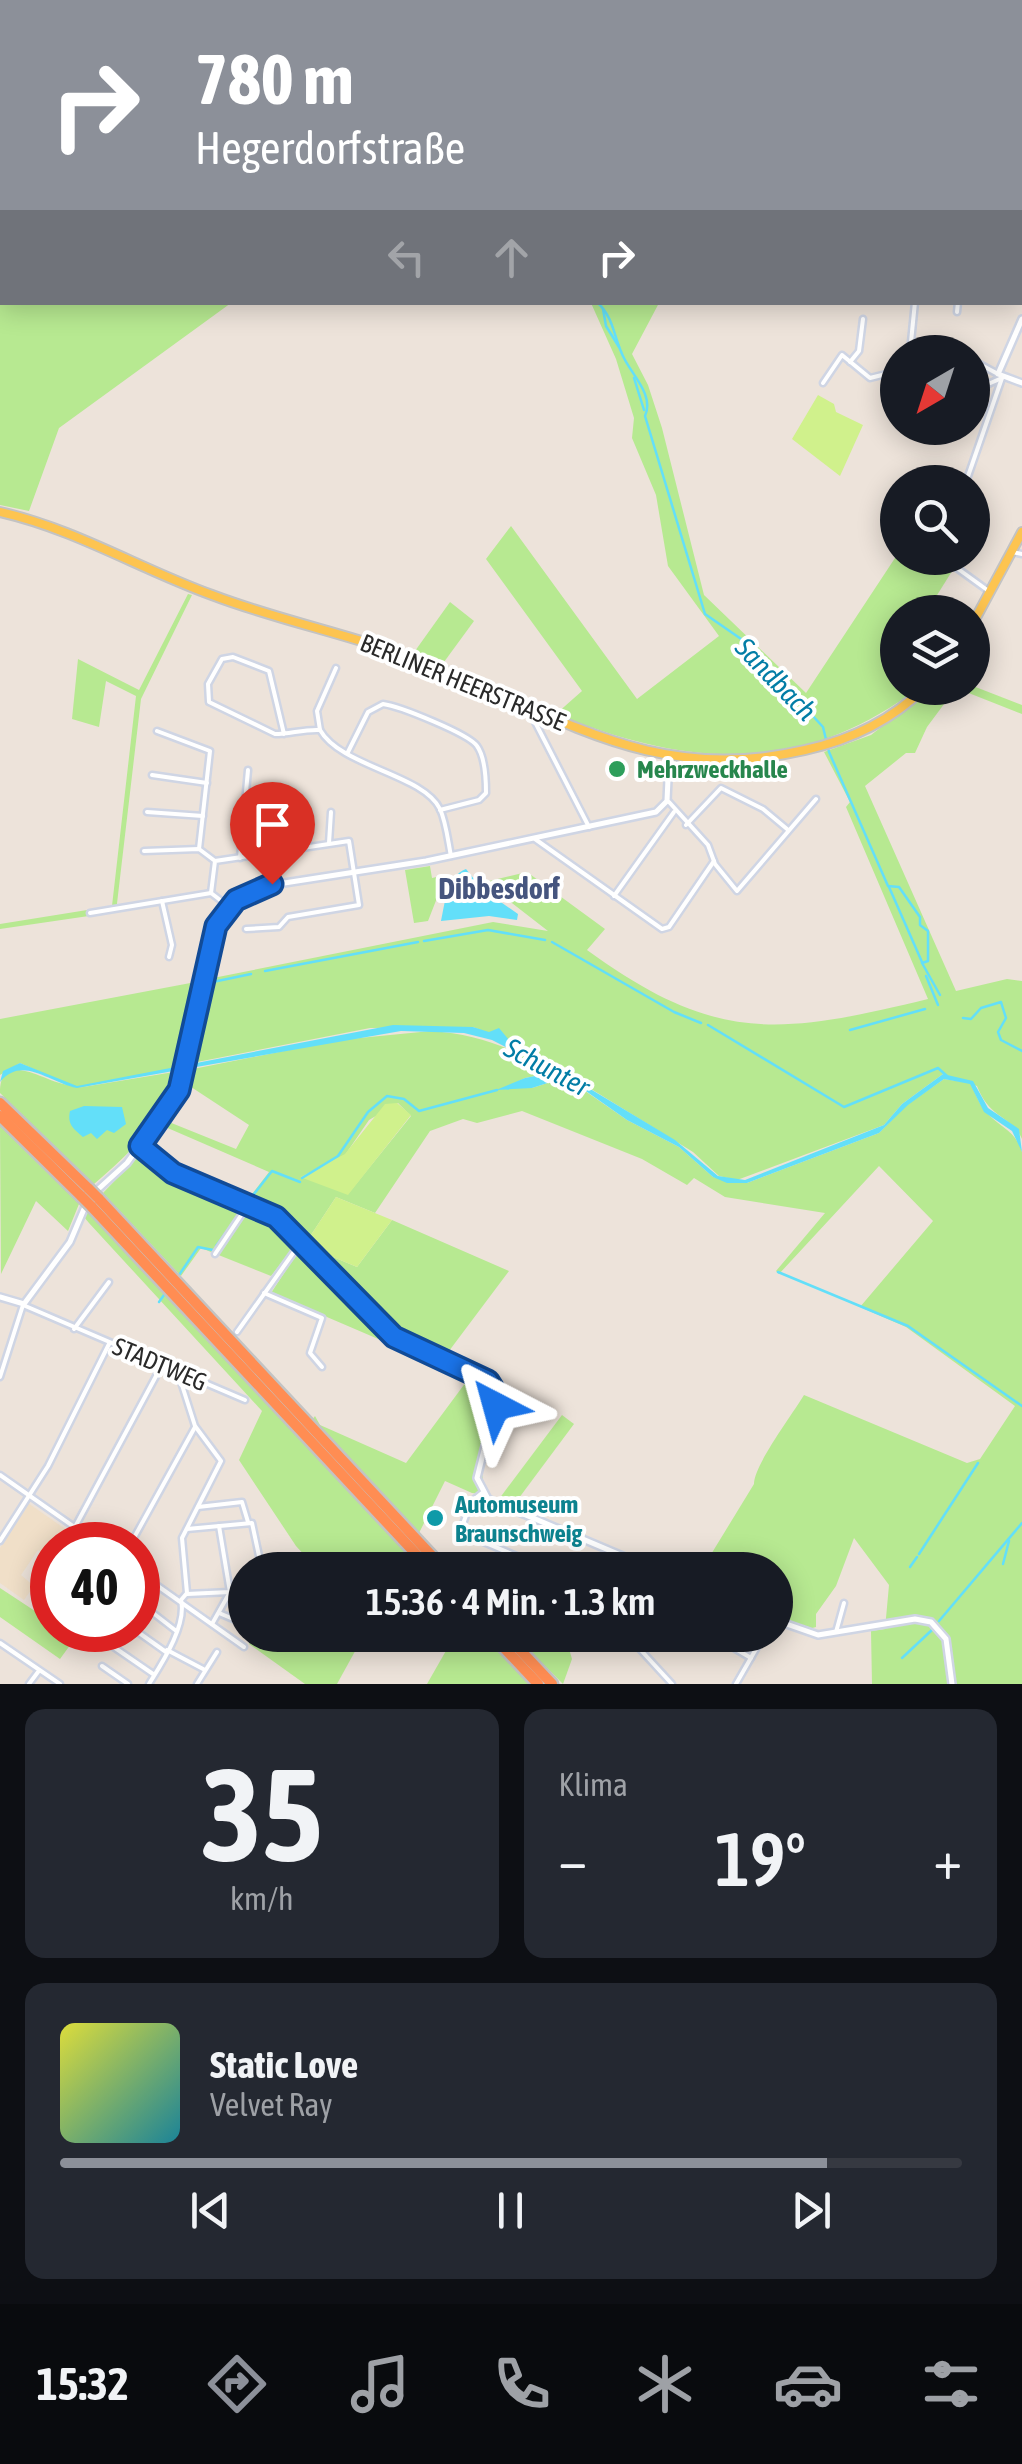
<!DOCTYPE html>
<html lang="de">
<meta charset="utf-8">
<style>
body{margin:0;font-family:"Asap Condensed",sans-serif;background:#242831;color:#f1f3f6;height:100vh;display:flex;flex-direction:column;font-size:38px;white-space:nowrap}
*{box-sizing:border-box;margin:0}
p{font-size:32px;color:#9ea1a6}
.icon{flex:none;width:55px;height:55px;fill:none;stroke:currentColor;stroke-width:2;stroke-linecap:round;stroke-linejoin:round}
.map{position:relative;height:1684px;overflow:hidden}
.drawer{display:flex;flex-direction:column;gap:25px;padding:25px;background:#0d0f14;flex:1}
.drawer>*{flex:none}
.hud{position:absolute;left:0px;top:0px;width:1022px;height:305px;box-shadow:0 5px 25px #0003;background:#8c9099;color:#fff;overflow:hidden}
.needle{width:65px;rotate:219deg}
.fabs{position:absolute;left:880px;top:335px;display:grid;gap:20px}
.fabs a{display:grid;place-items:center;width:110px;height:110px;border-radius:50%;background:#171b24;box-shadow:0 5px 25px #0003;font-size:50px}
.speed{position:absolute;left:30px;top:1522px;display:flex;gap:20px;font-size:50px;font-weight:700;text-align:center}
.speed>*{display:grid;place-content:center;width:130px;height:130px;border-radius:50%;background:#171b24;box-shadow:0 5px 25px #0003;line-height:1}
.speed .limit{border:15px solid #d22;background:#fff;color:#111}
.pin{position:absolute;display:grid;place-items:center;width:85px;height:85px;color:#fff;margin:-102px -42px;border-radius:50% 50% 50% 0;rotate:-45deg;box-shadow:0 0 10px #0007}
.pin .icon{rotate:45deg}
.me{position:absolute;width:110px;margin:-55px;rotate:321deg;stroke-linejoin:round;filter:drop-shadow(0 0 8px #0008)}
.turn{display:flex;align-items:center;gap:35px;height:210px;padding:0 30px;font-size:45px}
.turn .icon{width:130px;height:130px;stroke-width:2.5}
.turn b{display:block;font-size:70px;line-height:85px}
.lanes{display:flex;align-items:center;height:95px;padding:0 30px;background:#0003;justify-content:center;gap:50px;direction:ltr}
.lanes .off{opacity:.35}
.big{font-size:75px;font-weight:600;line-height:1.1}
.drawer .card{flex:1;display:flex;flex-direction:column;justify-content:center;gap:15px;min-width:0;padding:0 35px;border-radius:20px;background:#242831}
.drawer .dial{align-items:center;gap:0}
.dial b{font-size:130px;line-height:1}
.song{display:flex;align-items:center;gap:30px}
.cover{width:120px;height:120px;border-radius:15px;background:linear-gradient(135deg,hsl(60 70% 55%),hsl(190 70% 35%))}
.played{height:10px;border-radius:5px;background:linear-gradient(90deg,#8c9099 85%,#363941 85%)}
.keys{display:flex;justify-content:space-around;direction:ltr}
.heat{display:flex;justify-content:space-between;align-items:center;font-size:55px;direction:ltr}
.drawer .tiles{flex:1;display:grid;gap:25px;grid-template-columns:1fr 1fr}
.card:last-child{grid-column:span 2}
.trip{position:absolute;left:228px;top:1552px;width:565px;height:100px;border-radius:50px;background:#171b24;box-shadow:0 5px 25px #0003;font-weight:600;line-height:100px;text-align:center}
.tabs{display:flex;height:160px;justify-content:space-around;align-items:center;background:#090b0e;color:#9ea1a6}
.tabs .icon{width:70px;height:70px}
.tabs .current{color:#8c9099}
.tabs b{font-size:45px;color:#f1f3f6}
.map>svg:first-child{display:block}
.education{fill:#f0dfc8}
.green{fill:#b7e991;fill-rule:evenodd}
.pitch{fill:#d0f18c}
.water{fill:#63dff9}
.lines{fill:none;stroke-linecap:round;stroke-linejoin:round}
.stream{stroke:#63dff9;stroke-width:2.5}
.minor-casing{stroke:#cfd5e4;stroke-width:9}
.tertiary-casing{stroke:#cfd5e4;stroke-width:10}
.primary-casing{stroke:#c3c3c3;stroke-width:12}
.motorway-casing{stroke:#c3c3c3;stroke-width:15}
.minor{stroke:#fff;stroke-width:4}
.tertiary{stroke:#fff;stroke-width:5}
.primary{stroke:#fdc450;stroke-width:8}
.motorway{stroke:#ff8d53;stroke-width:10}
.motorway-bridge-casing{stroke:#c3c3c3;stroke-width:15;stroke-linecap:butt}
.motorway-bridge{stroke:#ff8d53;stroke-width:10}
.route-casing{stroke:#114b97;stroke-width:25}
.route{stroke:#1a73e8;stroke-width:18}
.leisure-dot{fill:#2e9e5b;stroke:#fff;stroke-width:4}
.culture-dot{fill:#0f9aa8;stroke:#fff;stroke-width:4}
.labels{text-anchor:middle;stroke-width:8;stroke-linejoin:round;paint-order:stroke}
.street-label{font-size:25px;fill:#2a2a2a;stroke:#fff}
.leisure-label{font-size:25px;font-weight:bold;fill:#27864d;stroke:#fff;text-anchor:start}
.culture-label{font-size:25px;font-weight:bold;fill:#0d838f;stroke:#fff;text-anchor:start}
.water-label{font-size:28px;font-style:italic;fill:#027da6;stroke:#fff}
.quarter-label{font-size:30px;font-weight:bold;fill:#46557e;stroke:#fff}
</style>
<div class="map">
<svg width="1022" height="1684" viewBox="0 0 1022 1684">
<rect width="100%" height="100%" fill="#ede3da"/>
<path class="education" d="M 28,1503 L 87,1544 L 52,1545 L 52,1560 L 38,1550 L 21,1575 L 34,1586 L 24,1600 L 0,1583 L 0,1548 Z"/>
<g class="green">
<path d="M 0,7 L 2,302 L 231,303 L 59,428 L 29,511 L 0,505 Z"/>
<path d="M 591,303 L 659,303 L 632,354 L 648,385 L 662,428 L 704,595 L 806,693 L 897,555 L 940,558 L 954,568 L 934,600 L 952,612 L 898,612 L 898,688 L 918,688 C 801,777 686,767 556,714 L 582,691 L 486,559 L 511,526 L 637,699 L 719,636 L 668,566 L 656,495 L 632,438 L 634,418 L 616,359 Z"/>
<path d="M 188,594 L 192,595 L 141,699 L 116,912 L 0,929 L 0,924 L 112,906 L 136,696 L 106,681 L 99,727 L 72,719 L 78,659 L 139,690 Z"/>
<path d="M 450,602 L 474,621 L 444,662 L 415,651 Z"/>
<path d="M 973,686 L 1022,705 L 1022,714 L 956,688 L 927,727 L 915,753 L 906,753 L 865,786 L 956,991 L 1007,979 L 1022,981 L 1022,1139 C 1013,1116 990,1120 977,1086 L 943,1074 L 902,1104 L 884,1125 L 737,1180 L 719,1176 L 693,1152 L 520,1045 L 473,1027 L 370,1028 L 192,1063 L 208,979 L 493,922 L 548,931 L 485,882 L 527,872 L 605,929 L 587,950 C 716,1044 779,1035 928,999 L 846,807 L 850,802 L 824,752 L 871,735 L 932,688 Z"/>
<path d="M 430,866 L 432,878 L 446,875 L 428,921 L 414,923 L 405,870 Z"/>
<path d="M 201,981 L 182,1067 L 77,1088 L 180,1071 C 167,1119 130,1153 94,1184 L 0,1093 C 0,1046 48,1085 70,1085 L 20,1063 L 0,1075 L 0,1019 Z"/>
<path d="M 431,1031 C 479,1034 513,1049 555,1072 L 525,1078 L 507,1087 L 532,1088 L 560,1079 L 572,1082 L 627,1120 L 679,1147 L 713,1177 L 747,1183 L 879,1133 L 907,1105 L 944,1079 L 970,1083 C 976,1094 979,1105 988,1114 C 1002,1129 1015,1130 1022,1152 L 1022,1684 L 872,1684 L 871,1631 L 885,1629 L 889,1585 L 854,1538 L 836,1586 L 816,1614 L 816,1627 L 805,1630 L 775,1617 L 775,1570 L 695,1569 L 701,1560 L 710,1556 L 754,1484 C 754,1465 792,1415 804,1395 L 967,1463 L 980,1459 L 1015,1406 L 906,1327 L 860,1307 L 933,1221 L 879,1166 L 779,1274 L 776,1271 L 825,1213 L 725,1197 L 694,1178 L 687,1185 L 642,1159 L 522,1111 L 477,1123 L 463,1119 L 430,1131 L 375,1213 L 336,1197 L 307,1241 L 314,1249 L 357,1267 L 392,1220 L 509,1271 L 446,1355 L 484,1372 L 499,1388 C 507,1421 466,1468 490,1495 L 472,1493 L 445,1481 L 419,1533 L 312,1420 L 315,1416 L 320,1425 L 406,1463 L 469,1378 L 271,1293 L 300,1249 L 296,1244 L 271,1276 L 201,1248 L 181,1276 L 103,1193 L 150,1144 L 177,1170 L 244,1198 L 249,1198 L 269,1172 L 163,1126 L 164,1120 L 236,1149 L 249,1125 L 185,1083 L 188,1070 L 339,1040 ZM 398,1103 L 411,1116 L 348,1194 L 302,1177 L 345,1155 L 369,1120 Z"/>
<path d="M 0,1126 L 79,1204 L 68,1231 L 36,1201 L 1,1274 Z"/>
<path d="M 87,1211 L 423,1570 L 318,1570 L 296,1546 L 239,1460 L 262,1411 L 89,1223 L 84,1217 Z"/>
<path d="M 562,1415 L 574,1424 L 513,1506 L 499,1499 Z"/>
<path d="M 0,1588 L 38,1613 L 52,1593 L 52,1630 L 81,1630 L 60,1659 L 0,1617 Z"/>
<path d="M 254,1635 L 364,1635 L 337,1684 L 305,1684 L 249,1644 Z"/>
<path d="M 455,1635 L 484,1635 L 530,1684 L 427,1684 Z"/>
<path d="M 514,1635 L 565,1635 L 572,1659 L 563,1684 Z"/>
</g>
<g class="pitch">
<path d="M 818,395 L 834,404 L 836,412 L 863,425 L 840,476 L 792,439 Z"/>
<path d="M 397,1103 L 411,1115 L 348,1195 L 300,1177 L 345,1154 L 385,1104 Z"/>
<path d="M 336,1197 L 392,1220 L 357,1267 L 314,1249 L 307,1241 Z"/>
</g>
<g class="water">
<path d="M 466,869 L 482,889 L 518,914 L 517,920 L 489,916 L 441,921 C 445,903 447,876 466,869 Z"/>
<path d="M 393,1025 L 473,1027 L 489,1032 L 499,1028 L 509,1040 L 675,1140 L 718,1176 L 745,1180 L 884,1125 L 902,1104 L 943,1074 L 973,1081 L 988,1108 L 1019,1129 L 1022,1152 L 1012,1131 L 984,1112 L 970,1084 L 944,1079 L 908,1105 L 879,1133 L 747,1183 L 727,1183 L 713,1177 L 679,1147 L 627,1120 L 573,1082 L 560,1079 L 532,1088 L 496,1090 L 525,1078 L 555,1072 L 492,1040 L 464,1033 L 401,1031 L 77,1088 C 48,1082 22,1055 0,1082 L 3,1071 L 20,1063 L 77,1086 Z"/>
<path d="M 84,1106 L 122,1107 L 126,1124 L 114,1133 L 107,1130 L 97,1139 L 91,1133 L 83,1137 C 74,1129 67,1125 70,1111 Z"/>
</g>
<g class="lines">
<g class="stream">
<path d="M 427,0 L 428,2"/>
<path d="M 439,0 L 440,2"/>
<path d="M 597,302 C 616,320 613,339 625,360 C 634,377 654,396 645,416 L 705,614 L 744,641 L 823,727 L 829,752 L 888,886 L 899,887 L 920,917 L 920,925 L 928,931 L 928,961 L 922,963 L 940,995"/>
<path d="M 603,309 L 606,326 L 619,347"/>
<path d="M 634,378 L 644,410"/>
<path d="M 889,887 L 922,962"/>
<path d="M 424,941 L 488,930 L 545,940"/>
<path d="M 552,942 L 674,1012 L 701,1023"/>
<path d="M 265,971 L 418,942"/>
<path d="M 926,976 L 938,1005"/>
<path d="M 208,983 L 251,974"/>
<path d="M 196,986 L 199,985"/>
<path d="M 963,1018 L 971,1019 L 981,1008 L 1001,1002 L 1006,1018 L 998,1032 L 1001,1040 L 1022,1051"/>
<path d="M 708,1025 L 844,1107 L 938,1068 L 947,1076"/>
<path d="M 850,1030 L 925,1009"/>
<path d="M 302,1178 L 338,1156 L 368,1112 L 387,1096 L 404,1099 L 419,1111 L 497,1090"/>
<path d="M 250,1199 L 272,1171 L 300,1182"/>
<path d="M 216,1246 L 242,1211"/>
<path d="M 778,1272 L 908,1326 L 1022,1406"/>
<path d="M 179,1275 L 198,1247 L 213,1250"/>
<path d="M 159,1302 L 164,1295"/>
<path d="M 919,1554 L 978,1463"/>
<path d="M 1003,1564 L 1009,1541"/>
<path d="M 910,1567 L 917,1557"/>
<path d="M 939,1621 L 1022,1523"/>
<path d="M 902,1658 L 933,1629"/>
</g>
<g class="minor-casing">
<g id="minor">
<path d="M 1020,128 L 1022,129"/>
<path d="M 1020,177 L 1022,178"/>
<path d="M 1020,228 L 1022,234"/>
<path d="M 1020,287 L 1022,288"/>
<path d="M 957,312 L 958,302"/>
<path d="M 910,352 L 915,302"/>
<path d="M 972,360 L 998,374"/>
<path d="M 850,362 L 859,351 L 863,319"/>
<path d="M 889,374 L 893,391"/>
<path d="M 823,383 L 842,355 L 870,378 L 898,371"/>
<path d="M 972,391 L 1002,378"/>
<path d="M 966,482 L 1002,378"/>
<path d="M 1012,552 L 1022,554"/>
<path d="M 943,558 L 990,592"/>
<path d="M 535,722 L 589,827"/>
<path d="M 320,730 L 317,711 L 336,668"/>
<path d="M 157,731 L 210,751 L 199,849"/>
<path d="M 284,734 L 269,671 L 233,657 L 222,659 L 208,684 L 209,702 L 275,734 C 290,734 304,729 320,730 C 341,767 423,774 440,809 C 446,822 448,841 451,856"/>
<path d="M 348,752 L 368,712 L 383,704 C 399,706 469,734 477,746 C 485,757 486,780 486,793 L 479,800 L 440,810"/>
<path d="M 152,775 L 207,783"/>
<path d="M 669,802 L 708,845 L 715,864 L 737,891 L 816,799"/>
<path d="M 147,812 L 203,816"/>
<path d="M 686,825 L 721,788 L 763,809 L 787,829"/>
<path d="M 535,839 L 662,929 L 669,927 L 714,861"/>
<path d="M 329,843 L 331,812"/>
<path d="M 144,851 L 199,849 L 215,861"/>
<path d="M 284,851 L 289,792"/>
<path d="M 240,858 L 248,770"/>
<path d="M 211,893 L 215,861 L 349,841 L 359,905 L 288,917 L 279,927 L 246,929"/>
<path d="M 614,896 L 674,812"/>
<path d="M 162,901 L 172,945 L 169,957"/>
<path d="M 90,913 L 211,893 L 228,906"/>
<path d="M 215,1254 L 248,1205"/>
<path d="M 264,1293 L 322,1318 L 310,1353 L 322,1367"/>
<path d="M 74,1329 L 109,1282"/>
<path d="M 237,1332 L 301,1242"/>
<path d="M 177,1371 L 245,1400"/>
<path d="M 0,1377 L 23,1305 L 168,1367"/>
<path d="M 0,1475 L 100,1545"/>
<path d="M 482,1493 L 471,1502 L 460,1532 L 533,1563 L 537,1569"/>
<path d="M 198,1507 L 242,1502 L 248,1522"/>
<path d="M 75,1527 L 162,1365"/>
<path d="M 187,1529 L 252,1523 L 262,1570"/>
<path d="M 0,1541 L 48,1466 L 109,1344"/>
<path d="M 130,1545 L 195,1427"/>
<path d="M 138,1572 L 244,1647"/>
<path d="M 187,1594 L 230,1592 L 219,1526"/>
<path d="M 144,1606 L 175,1630"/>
<path d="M 219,1613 L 238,1621 L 237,1590"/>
<path d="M 212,1624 L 230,1592 L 245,1589"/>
<path d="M 89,1630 L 153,1674"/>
<path d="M 135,1630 L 166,1652"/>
<path d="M 836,1632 L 844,1603"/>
<path d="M 627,1635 L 672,1684"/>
<path d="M 712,1635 L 751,1658"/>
<path d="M 612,1641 L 615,1635"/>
<path d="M 0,1643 L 60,1684"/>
<path d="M 167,1650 L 205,1670"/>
<path d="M 102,1666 L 128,1684"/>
<path d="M 29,1684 L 38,1672"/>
<path d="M 149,1684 C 162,1663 187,1625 181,1600 L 187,1593 L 182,1538 L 221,1461 L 195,1426 L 181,1382 L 169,1368"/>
<path d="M 197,1684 L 217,1652"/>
<path d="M 736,1684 L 764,1635"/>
</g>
</g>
<g class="tertiary-casing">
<g id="tertiary">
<path d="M 1022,319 L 998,374 L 1022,383"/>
<path d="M 140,1147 L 173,1173 L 276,1217 L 394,1337 L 488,1381 L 496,1402 L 477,1478 L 488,1499 L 656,1570"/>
<path d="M 94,1193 L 127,1163 L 176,1096 L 200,1007 L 213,933 L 225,910 L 236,900 L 265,886 L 426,861 L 656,812 L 667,801 L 669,757"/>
<path d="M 0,1297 L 24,1304 L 70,1242 L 87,1202"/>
<path d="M 775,1620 L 818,1635 L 915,1619 L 931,1622 L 946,1639 L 952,1684"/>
</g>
</g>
<g class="primary-casing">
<g id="primary">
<path d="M 0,512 C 75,529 140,569 212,595 C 280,621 353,635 422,661 C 558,714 651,786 805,750 C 850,740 892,720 924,688"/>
<path d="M 972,625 L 1022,532"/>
</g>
</g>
<g class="motorway-casing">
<g id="motorway">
<path d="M 0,1103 L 89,1189"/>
<path d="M 0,1116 L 82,1197"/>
<path d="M 98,1198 L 445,1570"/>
<path d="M 91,1206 L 431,1570"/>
<path d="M 492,1635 L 538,1684"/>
<path d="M 506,1635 L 552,1684"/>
</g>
</g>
<use href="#minor" class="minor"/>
<use href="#tertiary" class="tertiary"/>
<use href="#primary" class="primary"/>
<use href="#motorway" class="motorway"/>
<g class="motorway-bridge-casing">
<g id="motorway-bridge">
<path d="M 89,1189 L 98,1198"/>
<path d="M 82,1197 L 91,1206"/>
</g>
</g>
<use href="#motorway-bridge" class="motorway-bridge"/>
</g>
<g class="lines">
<g class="route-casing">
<path id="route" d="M 272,884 L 236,900 L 216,926 L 179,1090 L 140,1146 L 173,1173 L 276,1217 L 394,1337 L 488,1381 L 495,1392 L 496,1406"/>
</g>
<use href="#route" class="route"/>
</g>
<circle class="leisure-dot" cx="617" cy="769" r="10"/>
<circle class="culture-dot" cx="435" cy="1518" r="10"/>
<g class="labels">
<g class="street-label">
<text transform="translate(463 682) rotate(22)" y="9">BERLINER HEERSTRASSE</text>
<text transform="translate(160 1364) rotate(23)" y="9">STADTWEG</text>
</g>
<g class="leisure-label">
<text x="637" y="778">Mehrzweckhalle</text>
</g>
<g class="culture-label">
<text x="455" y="1513">Automuseum<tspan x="455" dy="29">Braunschweig</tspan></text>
</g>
<g class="water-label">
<text transform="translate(776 679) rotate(46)" y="10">Sandbach</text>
<text transform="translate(547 1067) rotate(28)" y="10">Schunter</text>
</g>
<g class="quarter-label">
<text x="499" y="899">Dibbesdorf</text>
</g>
</g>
</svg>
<div class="fabs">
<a><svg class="needle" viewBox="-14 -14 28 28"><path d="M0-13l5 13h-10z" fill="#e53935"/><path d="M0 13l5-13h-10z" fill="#9ea1a6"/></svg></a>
<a><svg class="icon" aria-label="search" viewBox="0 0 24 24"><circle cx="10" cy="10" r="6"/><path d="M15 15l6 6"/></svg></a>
<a><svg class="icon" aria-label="layers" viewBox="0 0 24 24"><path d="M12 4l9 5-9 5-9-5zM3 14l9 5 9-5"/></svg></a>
</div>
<div class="speed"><div class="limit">40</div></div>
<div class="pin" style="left:272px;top:884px;background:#d93025"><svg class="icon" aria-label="arrive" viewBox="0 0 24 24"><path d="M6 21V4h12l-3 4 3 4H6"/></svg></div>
<svg class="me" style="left:496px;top:1406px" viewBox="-20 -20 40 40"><path d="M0-17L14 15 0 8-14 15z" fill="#1a73e8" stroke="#fff" stroke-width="4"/></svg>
<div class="trip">15:36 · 4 Min. · 1.3 km</div>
<div class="hud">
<div class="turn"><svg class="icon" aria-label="right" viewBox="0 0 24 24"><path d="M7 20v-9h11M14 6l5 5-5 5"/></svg><div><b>780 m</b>Hegerdorfstraße</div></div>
<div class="lanes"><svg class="icon off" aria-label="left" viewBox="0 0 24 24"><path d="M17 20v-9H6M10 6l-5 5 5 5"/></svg><svg class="icon off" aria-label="ahead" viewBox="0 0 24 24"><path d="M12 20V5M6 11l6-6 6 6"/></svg><svg class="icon" aria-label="right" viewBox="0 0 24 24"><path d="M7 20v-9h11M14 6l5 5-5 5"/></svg></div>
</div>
</div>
<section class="drawer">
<div class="tiles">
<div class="card dial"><b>35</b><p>km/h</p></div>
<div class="card"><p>Klima</p>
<div class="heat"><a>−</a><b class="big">19°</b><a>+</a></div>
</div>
<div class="card">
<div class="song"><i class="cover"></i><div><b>Static Love</b><p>Velvet Ray</p></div></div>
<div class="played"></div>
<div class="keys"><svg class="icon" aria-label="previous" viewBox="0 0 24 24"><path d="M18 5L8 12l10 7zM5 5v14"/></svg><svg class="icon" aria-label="pause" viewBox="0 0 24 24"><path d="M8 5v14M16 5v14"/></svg><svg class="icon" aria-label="next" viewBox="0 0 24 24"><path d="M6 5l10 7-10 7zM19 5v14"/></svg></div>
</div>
</div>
</section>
<nav class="tabs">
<b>15:32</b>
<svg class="icon current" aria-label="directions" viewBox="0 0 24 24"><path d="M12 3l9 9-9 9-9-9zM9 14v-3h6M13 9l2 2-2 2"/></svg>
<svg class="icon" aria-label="music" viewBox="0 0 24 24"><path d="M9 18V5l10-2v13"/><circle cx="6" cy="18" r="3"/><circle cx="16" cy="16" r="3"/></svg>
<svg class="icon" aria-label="phone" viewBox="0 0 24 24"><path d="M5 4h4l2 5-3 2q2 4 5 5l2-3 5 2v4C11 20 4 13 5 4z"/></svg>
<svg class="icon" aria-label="climate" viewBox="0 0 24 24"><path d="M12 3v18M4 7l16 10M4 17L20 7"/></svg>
<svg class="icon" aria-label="car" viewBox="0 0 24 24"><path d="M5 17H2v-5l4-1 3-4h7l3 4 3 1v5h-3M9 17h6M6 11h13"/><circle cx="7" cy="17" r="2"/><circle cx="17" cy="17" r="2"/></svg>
<svg class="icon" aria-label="filters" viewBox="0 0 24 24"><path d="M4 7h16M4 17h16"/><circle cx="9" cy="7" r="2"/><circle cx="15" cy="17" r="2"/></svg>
</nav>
